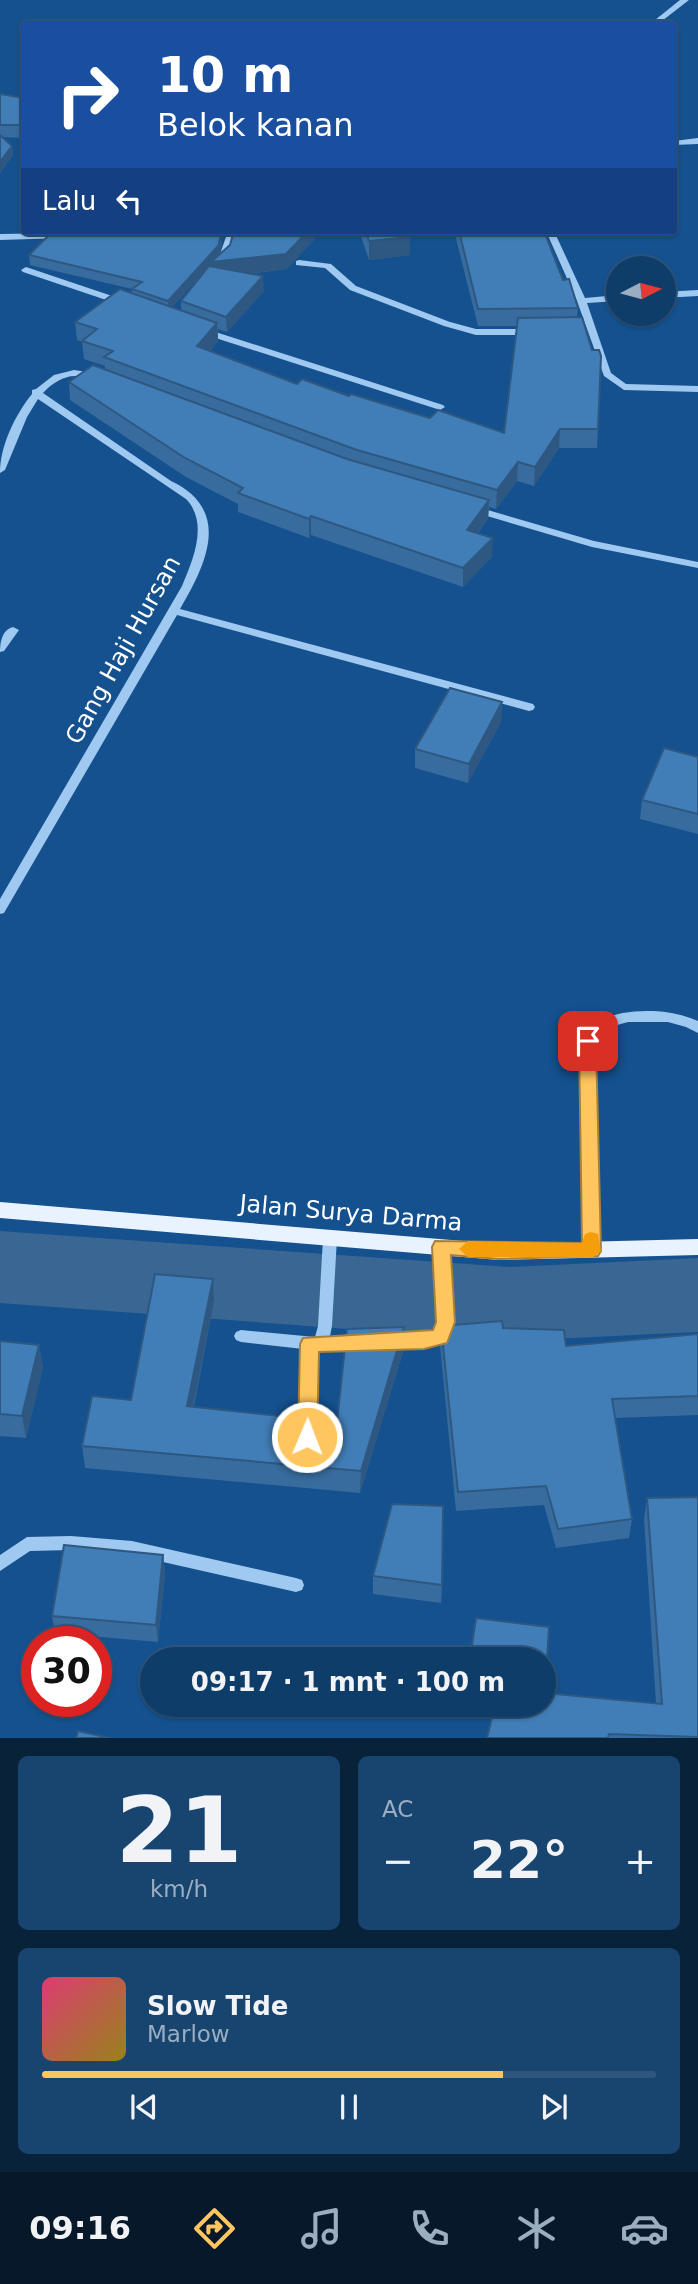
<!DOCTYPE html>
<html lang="id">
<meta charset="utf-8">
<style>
body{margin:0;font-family:"DejaVu Sans",sans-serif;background:#184470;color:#f1f3f6;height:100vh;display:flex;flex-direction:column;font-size:26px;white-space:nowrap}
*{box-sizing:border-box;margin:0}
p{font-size:23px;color:#9baec1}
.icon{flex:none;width:38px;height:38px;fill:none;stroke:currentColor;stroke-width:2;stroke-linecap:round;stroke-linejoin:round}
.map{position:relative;height:1738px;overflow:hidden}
.sheet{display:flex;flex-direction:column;gap:18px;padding:18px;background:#08223a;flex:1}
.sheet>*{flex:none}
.hud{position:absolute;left:21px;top:21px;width:656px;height:214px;border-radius:7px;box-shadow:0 2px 5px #0004,0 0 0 2px #2f567e;background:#1a4fa0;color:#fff;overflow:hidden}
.needle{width:46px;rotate:84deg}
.fabs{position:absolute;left:606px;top:256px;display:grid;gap:14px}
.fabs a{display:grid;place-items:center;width:70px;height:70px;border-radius:50%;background:#0f3d6a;box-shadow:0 2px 5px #0004,0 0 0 2px #2f567e;font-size:35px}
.speed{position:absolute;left:21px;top:1626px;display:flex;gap:14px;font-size:35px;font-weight:700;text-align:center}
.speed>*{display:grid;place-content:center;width:91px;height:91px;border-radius:50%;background:#0f3d6a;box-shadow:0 2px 5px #0004,0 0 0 2px #2f567e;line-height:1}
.speed .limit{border:10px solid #d22;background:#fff;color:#111}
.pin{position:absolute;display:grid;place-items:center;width:60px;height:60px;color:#fff;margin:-30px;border-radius:14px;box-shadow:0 4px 10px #0006}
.me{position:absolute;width:77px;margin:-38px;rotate:1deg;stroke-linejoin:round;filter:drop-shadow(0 0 5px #0008)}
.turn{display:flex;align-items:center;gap:24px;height:147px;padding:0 21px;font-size:32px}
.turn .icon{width:91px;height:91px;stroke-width:2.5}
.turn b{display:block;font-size:49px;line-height:60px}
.then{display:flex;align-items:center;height:66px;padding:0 21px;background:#0003;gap:14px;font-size:26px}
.big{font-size:52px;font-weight:600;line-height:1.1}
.sheet .card{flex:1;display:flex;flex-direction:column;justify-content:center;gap:10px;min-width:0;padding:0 24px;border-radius:10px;background:#184470}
.sheet .dial{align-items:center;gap:0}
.dial b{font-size:91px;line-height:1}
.song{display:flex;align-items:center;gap:21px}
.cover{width:84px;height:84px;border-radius:10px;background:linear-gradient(135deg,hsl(340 70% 55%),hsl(50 70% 35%))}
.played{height:7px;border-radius:4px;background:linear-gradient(90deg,#ffc65f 75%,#2f567e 75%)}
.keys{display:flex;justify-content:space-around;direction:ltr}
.heat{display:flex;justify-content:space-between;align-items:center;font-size:38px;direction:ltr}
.sheet .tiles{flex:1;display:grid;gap:18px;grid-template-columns:1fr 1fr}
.card:last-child{grid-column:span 2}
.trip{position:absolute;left:140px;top:1647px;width:416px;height:70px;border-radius:35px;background:#0f3d6a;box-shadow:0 2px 5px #0004,0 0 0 2px #2f567e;font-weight:600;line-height:70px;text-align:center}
.menu{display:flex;height:112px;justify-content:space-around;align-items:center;background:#06182a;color:#9baec1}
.menu .icon{width:49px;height:49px}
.menu .selected{color:#ffc65f}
.menu b{font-size:32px;color:#f1f3f6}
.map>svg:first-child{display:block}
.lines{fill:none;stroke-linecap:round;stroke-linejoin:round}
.river{fill:#396692;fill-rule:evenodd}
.minor{fill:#9fc9f0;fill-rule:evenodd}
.major{fill:#e9f3ff;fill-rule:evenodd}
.wall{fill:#386c9e;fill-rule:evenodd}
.shaded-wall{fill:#2e5881}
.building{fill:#417eb8;stroke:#2e5881;stroke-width:2}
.route{fill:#ffc65f;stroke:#a6813e;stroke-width:2}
.slow{fill:#f59e0b}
.labels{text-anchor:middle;stroke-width:5;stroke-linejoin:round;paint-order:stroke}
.street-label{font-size:24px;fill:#fff;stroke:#14518e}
</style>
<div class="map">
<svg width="698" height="1738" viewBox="0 0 698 1738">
<rect width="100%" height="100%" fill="#14518e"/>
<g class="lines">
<path class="river" d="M 0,1231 L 510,1267 L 698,1258 L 698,1332 L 510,1341 L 0,1303 Z"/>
<g class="minor">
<path d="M 680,0 L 689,0 L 658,24 L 650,24 Z"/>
<path d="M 698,138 L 698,144 L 674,145 L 674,141 Z"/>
<path d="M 228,231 L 236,231 L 228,260 L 223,263 L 218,260 Z"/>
<path d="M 546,231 L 554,231 L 585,298 L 618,295 L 618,301 L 587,303 L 611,373 L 626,384 L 698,386 L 698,392 L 624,390 L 604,376 L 577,301 Z"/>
<path d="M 62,233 L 66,236 L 65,238 L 0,240 L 0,234 Z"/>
<path d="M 299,260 L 331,264 L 356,286 L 450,322 L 476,329 L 530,329 L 535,332 L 530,335 L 476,335 L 444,326 L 350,290 L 325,268 L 296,265 L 296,261 Z"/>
<path d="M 26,267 L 127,301 L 129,303 L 127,305 L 121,305 L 23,272 L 21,270 Z"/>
<path d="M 698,290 L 698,296 L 663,298 L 663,292 Z"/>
<path d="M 203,328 L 443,405 L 445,407 L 440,410 L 437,409 L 200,333 L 200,329 Z"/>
<path d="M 74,370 L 94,373 L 99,376 C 91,381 84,376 75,376 C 63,376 51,384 43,393 L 171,481 C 232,510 207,563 180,609 L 533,704 L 535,707 L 533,710 L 529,711 L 177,615 L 4,913 L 0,914 L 0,899 L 182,586 C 193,560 209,523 186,499 L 38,399 L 27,417 L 5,470 L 0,473 C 0,446 15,415 32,394 L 32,390 L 36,389 L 54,375 Z"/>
<path d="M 474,506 L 594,541 L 698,562 L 698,568 L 592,547 L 470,511 L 470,507 Z"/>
<path d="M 13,627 L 19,630 L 4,651 L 0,652 C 0,642 2,630 13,627 Z"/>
<path d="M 654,1011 C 670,1012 684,1015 698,1021 L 698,1033 L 686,1027 L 668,1022 L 628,1022 L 610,1027 L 595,1042 L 599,1250 L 597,1254 L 592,1256 L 587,1254 L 585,1250 L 581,1041 C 600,1013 623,1011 654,1011 Z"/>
<path d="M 330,1232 L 335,1234 L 337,1238 L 332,1326 L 330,1336 L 360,1335 L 365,1337 L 367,1341 L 365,1345 L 360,1347 L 317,1349 L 316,1437 L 313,1442 L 308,1444 L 303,1442 L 300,1437 L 303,1349 L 241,1342 L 236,1340 L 234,1336 L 236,1332 L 241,1330 L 315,1337 L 318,1326 L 323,1238 L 325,1234 Z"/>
<path d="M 441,1241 L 446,1243 L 448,1247 L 452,1322 L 445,1341 L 388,1347 L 383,1345 L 381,1341 L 383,1337 L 388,1335 L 435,1331 L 438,1322 L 434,1247 L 436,1243 Z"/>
<path d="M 71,1536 L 132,1541 L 296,1578 L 302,1580 L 304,1585 L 302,1590 L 296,1592 L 132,1555 L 71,1550 L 30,1551 L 0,1571 L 0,1555 L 27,1537 Z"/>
</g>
<path class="major" d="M 0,1202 L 499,1244 L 698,1239 L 698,1255 L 499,1260 L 0,1218 Z"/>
</g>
<g class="wall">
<path d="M 0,94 L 24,98 L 24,138 L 3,137 L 12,146 L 13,155 L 0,173 Z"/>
<path d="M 64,231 L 225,231 L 224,233 L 64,232 Z"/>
<path d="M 234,231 L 320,231 L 320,233 L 287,269 L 248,274 L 264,291 L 227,332 L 218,329 L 218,341 L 210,351 L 297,384 L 349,396 L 430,418 L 504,433 L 518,326 L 478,326 L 454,231 L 544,231 L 563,280 L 578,308 L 577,317 L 598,429 L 597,448 L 559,448 L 534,486 L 517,481 L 496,509 L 489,507 L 488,519 L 478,533 L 492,557 L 463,587 L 311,535 L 309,538 L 238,512 L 238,504 L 186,477 L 70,400 L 69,382 L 105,369 L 105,366 L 84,359 L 82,342 L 77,340 L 75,322 L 132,293 L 132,289 L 30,265 L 29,255 L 222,245 L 219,256 L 230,245 ZM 211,264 L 211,267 L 181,301 L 181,310 L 172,307 Z"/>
<path d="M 359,231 L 408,231 L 410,237 L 410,255 L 369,260 Z"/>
<path d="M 502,702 L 501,722 L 468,783 L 415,768 L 415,749 Z"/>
<path d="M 698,757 L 698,834 L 640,819 L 642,800 Z"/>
<path d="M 213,1279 L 214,1301 L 194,1407 L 307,1425 L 337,1422 L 404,1327 L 404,1349 L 360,1493 L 85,1468 L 82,1446 L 131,1400 Z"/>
<path d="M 441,1326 L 503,1328 L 566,1346 L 698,1334 L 698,1415 L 615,1418 L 632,1519 L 629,1538 L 556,1548 L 544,1505 L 456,1511 L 440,1345 Z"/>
<path d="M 0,1341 L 39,1345 L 43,1367 L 26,1438 L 0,1436 Z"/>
<path d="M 698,1497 L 698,1738 L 487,1738 L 545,1693 L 656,1703 L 644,1519 L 647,1498 Z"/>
<path d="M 163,1555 L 165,1573 L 158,1642 L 55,1633 L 52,1616 Z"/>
<path d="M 373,1576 L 442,1585 L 441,1603 L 373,1594 Z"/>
</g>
<g class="shaded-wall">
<path d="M 12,146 L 13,155 L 0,173 L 0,162 Z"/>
<path d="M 308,231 L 320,231 L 320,233 L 287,269 L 212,278 L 211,264 L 168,311 L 168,301 L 221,235 L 222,245 L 219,256 Z"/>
<path d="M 410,237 L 410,255 L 369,260 L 369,241 Z"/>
<path d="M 263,276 L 264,291 L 227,332 L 226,317 Z"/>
<path d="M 217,323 L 218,341 L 198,364 L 197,346 Z"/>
<path d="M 560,429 L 559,448 L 534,486 L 535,467 Z"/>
<path d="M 518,462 L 517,481 L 496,509 L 497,490 Z"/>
<path d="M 489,500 L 488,519 L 466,549 L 467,530 Z"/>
<path d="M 311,516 L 311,535 L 309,538 L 309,519 Z"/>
<path d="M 493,538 L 492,557 L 463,587 L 463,568 Z"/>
<path d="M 502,702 L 501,722 L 468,783 L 469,764 Z"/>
<path d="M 213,1279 L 214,1301 L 189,1428 L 187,1406 Z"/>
<path d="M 404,1327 L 404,1349 L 360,1493 L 361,1471 Z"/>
<path d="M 39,1345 L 43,1367 L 26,1438 L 22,1416 Z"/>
<path d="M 163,1555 L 165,1573 L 158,1642 L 156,1625 Z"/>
</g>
<g class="building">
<path d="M 0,94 L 24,98 L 24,125 L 0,125 Z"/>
<path d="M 0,135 L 12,146 L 0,162 Z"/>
<path d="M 234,231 L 308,231 L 286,254 L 211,262 L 230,245 Z"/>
<path d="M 366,231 L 408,231 L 410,237 L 369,241 Z"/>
<path d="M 459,231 L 544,231 L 563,280 L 569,279 L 578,308 L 478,309 Z"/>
<path d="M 51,233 L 221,235 L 218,246 L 168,301 L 132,289 L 142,282 L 29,255 Z"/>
<path d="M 209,266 L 263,276 L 226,317 L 181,301 Z"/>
<path d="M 120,289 L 217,323 L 197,346 L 297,384 L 302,379 L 349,396 L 351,394 L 430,418 L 438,410 L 504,433 L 518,318 L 582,317 L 592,350 L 599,350 L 601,356 L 598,429 L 560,429 L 535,467 L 518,462 L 497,490 L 357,450 L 104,357 L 113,351 L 82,341 L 97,329 L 75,322 Z"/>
<path d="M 93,365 L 347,459 L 489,500 L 467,530 L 493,538 L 463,568 L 311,516 L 309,519 L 238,493 L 243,488 L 185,458 L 69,382 Z"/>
<path d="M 450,688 L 502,702 L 469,764 L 415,749 Z"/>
<path d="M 664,748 L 698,757 L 698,814 L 642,800 Z"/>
<path d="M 155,1274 L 213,1279 L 187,1406 L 298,1418 L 307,1425 L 316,1420 L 337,1422 L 347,1329 L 404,1327 L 361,1471 L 82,1446 L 92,1396 L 131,1400 Z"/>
<path d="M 502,1321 L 503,1328 L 564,1330 L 566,1346 L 698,1334 L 698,1396 L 612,1399 L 632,1519 L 558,1529 L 546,1486 L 458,1492 L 441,1326 Z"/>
<path d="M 0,1341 L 39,1345 L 22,1416 L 0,1414 Z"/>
<path d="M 698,1497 L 698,1737 L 609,1734 L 608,1738 L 487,1738 L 495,1704 L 544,1704 L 544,1659 L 470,1659 L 476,1618 L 549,1627 L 545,1693 L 662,1704 L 647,1498 Z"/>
<path d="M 392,1504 L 443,1506 L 442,1585 L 373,1576 Z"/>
<path d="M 64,1545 L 163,1555 L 156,1625 L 52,1616 Z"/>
<path d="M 78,1731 L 110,1738 L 76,1738 Z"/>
</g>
<path class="route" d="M 588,1034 L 596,1041 L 601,1251 L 598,1256 L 499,1259 L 451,1255 L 455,1322 L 447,1343 L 424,1349 L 319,1352 L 317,1437 L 314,1443 L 307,1445 L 300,1443 L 298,1437 L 300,1344 L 303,1338 L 433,1330 L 436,1322 L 432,1247 L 435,1241 L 582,1243 L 579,1041 Z"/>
<path class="slow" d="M 591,1232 L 598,1234 L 601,1251 L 592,1258 L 468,1257 L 459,1249 L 468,1241 L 582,1243 L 585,1234 Z"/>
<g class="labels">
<g class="street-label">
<text transform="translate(123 650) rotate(-61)" y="8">Gang Haji Hursan</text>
<text transform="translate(351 1213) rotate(5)" y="8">Jalan Surya Darma</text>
</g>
</g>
</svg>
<div class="fabs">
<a><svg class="needle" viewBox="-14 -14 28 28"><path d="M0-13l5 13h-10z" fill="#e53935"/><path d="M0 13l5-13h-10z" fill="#9baec1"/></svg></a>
</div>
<div class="speed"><div class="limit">30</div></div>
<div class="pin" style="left:588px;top:1041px;background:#d93025"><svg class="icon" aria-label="arrive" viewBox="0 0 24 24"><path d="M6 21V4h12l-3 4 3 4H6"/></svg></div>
<svg class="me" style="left:307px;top:1437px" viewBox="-20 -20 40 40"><circle r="17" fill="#ffc65f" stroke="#fff" stroke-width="3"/><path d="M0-11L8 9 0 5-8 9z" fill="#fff"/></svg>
<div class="trip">09:17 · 1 mnt · 100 m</div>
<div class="hud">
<div class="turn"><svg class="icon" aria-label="right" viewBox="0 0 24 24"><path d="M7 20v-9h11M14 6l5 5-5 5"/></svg><div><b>10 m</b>Belok kanan</div></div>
<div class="then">Lalu<svg class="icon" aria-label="left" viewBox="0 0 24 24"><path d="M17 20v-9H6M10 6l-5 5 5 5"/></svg></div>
</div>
</div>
<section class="sheet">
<div class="tiles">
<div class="card dial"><b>21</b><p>km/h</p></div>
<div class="card"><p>AC</p>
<div class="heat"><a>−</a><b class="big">22°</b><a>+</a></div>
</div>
<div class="card">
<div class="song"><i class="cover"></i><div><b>Slow Tide</b><p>Marlow</p></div></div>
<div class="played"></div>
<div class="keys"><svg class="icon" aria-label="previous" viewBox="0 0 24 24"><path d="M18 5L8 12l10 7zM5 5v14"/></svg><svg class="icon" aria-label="pause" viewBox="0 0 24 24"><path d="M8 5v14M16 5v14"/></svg><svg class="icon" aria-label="next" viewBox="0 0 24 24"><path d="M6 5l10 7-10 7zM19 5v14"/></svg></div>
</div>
</div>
</section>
<nav class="menu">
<b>09:16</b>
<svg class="icon selected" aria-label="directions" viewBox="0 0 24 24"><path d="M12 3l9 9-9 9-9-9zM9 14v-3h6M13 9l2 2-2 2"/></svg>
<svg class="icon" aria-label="music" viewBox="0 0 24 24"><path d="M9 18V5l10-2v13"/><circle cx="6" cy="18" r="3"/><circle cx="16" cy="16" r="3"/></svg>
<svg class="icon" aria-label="phone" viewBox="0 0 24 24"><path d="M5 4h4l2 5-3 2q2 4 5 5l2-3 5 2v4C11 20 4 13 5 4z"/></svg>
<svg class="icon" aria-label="climate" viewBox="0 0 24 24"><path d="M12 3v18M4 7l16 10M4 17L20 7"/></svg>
<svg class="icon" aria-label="car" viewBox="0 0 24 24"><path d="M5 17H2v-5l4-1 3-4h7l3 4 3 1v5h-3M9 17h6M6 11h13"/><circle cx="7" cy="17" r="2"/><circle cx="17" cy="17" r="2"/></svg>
</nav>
